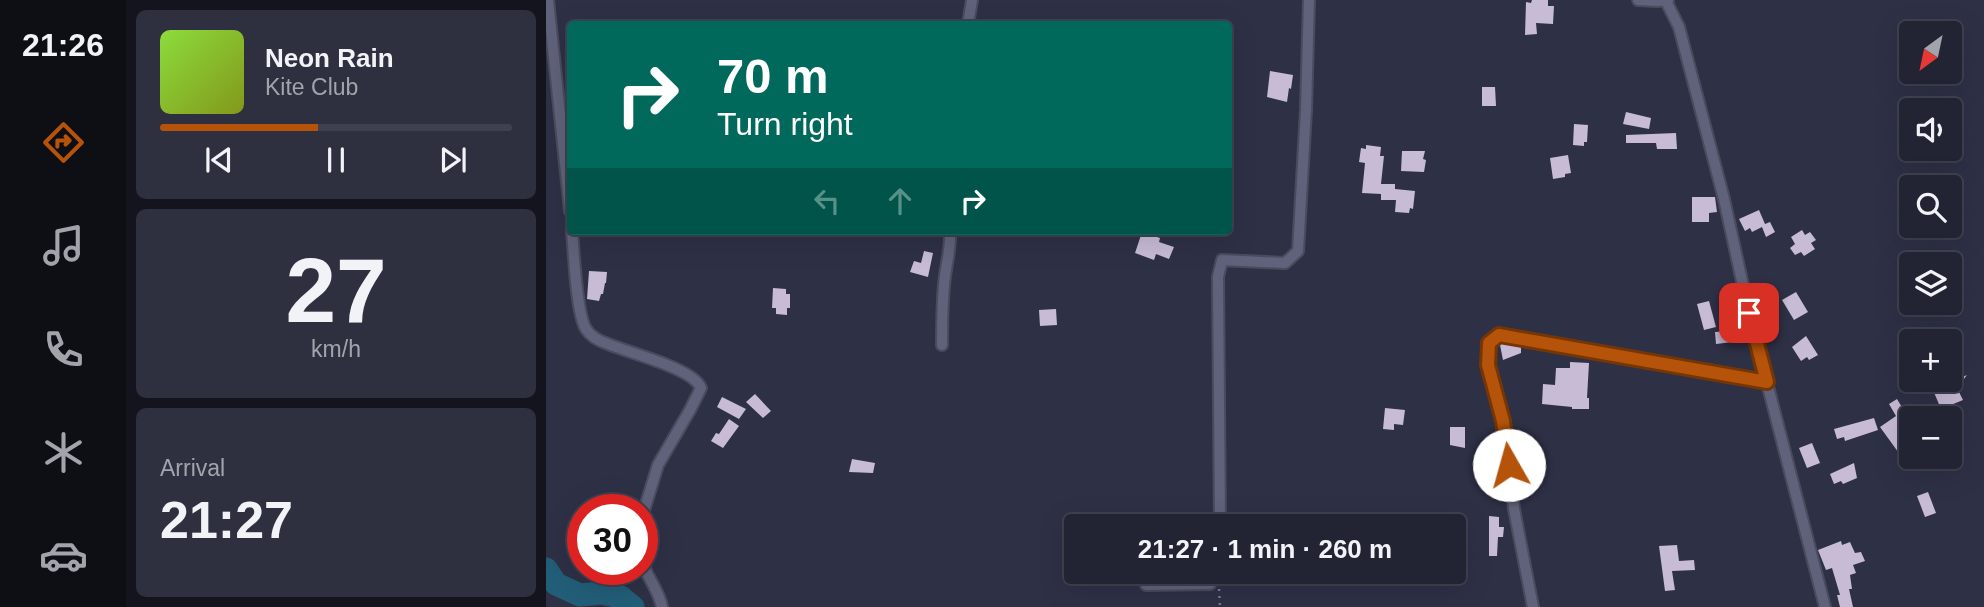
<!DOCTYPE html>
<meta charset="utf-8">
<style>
body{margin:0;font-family:Arial,sans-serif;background:#2e3040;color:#f1f3f6;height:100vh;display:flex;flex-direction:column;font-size:26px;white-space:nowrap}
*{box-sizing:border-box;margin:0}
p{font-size:23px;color:#a2a4ac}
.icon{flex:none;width:38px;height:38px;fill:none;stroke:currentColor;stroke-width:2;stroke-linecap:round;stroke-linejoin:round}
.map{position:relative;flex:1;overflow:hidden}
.side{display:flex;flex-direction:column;gap:10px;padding:10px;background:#13141d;width:420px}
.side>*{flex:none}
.guide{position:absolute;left:21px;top:21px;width:665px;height:214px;border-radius:7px;box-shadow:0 7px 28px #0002,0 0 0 2px #3f414f;background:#00695c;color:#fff;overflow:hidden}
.needle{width:46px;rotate:213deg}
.controls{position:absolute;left:1353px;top:21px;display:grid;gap:14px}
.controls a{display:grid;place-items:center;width:63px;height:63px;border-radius:7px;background:#222434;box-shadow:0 7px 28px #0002,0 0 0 2px #3f414f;font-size:35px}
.speed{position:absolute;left:21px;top:494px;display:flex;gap:14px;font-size:35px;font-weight:700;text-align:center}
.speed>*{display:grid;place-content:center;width:91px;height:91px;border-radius:50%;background:#222434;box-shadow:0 7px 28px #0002,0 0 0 2px #3f414f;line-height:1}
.speed .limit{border:10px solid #d22;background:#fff;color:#111}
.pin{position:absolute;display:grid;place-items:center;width:60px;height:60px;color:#fff;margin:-30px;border-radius:14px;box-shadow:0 4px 10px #0006}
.me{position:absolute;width:77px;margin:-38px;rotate:353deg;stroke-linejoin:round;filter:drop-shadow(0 0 5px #0008)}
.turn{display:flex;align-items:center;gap:24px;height:147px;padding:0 35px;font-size:32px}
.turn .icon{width:91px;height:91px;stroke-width:2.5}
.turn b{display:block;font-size:49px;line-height:60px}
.lanes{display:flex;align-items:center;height:66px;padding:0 35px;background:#0003;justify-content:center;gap:35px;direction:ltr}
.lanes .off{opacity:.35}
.big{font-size:52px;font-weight:600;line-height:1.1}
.side .card{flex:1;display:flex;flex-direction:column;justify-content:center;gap:10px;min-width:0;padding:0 24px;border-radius:10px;background:#2e3040}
.side .dial{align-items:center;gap:0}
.dial b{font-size:91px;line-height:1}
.song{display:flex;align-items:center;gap:21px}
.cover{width:84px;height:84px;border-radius:10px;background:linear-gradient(135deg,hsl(90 70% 55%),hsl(70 70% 35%))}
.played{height:7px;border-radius:4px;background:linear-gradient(90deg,#b45309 45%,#3f414f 45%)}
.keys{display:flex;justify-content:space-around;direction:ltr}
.trip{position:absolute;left:518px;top:514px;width:402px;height:70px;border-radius:7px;background:#222434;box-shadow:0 7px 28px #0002,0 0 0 2px #3f414f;font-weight:600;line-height:70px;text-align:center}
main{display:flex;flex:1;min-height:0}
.tab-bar{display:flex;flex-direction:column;width:126px;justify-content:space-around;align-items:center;background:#0e0e15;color:#a2a4ac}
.tab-bar .icon{width:49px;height:49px}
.tab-bar .active{color:#b45309}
.tab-bar b{font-size:32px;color:#f1f3f6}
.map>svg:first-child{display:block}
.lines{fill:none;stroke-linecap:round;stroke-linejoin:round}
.river{stroke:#225e78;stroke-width:23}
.building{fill:#c7bbd5}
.street-casing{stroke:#4a4b5d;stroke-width:14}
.path{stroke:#797b8e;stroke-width:2.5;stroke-dasharray:2 5;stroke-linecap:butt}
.street{stroke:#5f627a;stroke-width:10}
.route-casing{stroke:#753606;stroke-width:18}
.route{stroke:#b45309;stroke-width:12}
</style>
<main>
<nav class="tab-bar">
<b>21:26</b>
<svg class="icon active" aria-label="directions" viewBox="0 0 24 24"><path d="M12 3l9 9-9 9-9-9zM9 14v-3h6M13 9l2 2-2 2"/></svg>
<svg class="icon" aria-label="music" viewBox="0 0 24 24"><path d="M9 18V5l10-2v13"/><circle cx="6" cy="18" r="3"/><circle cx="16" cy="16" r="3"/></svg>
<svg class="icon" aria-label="phone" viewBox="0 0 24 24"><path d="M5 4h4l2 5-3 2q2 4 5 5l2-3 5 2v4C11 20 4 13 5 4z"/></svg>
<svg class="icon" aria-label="climate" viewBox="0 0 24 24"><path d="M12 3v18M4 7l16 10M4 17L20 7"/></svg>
<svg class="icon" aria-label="car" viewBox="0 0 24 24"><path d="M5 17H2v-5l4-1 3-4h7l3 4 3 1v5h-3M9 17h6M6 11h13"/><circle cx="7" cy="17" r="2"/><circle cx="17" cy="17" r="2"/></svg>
</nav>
<section class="side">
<div class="card">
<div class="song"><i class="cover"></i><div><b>Neon Rain</b><p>Kite Club</p></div></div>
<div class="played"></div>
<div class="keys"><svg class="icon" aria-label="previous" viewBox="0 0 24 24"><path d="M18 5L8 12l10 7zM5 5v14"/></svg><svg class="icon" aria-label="pause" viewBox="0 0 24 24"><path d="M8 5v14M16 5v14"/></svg><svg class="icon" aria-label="next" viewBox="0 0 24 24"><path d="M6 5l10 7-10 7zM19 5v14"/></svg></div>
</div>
<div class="card dial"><b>27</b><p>km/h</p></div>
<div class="card"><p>Arrival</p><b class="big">21:27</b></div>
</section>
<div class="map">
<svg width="1438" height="607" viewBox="0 0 1438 607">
<rect width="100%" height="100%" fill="#2e3046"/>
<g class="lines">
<path class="river" d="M 0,569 L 10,584 L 34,595 L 55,593 L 75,597 L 87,607"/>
</g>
<g class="building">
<path d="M 986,0 L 1002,0 L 1002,6 L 1008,6 L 1007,24 L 990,23 L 991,34 L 979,35 L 980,2 L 985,3 Z"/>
<path d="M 724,71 L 747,75 L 745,89 L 743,88 L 741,102 L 721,97 Z"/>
<path d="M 936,87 L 949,87 L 950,106 L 936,106 Z"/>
<path d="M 1080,112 L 1105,118 L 1103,129 L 1077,124 Z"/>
<path d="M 1028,124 L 1042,125 L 1041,142 L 1038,142 L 1038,146 L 1027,145 Z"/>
<path d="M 1130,133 L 1131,149 L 1111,149 L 1110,143 L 1080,143 L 1080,135 Z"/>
<path d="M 820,145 L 835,147 L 834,156 L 838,156 L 835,184 L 849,184 L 849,189 L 869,191 L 867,209 L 864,208 L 863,213 L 849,212 L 850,200 L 835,200 L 835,194 L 816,193 L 819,163 L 813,162 L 815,148 L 820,149 Z"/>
<path d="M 856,151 L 879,151 L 877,159 L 880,160 L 878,172 L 855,171 Z"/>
<path d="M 1022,155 L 1025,173 L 1019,174 L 1019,177 L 1007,179 L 1004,158 Z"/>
<path d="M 1146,197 L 1169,197 L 1171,212 L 1163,213 L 1163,222 L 1146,222 Z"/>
<path d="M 1213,210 L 1219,224 L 1224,222 L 1229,232 L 1220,237 L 1216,227 L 1206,232 L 1204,228 L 1199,231 L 1193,219 Z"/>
<path d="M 1256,230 L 1259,235 L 1264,232 L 1270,240 L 1265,243 L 1269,249 L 1258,256 L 1255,252 L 1249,255 L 1244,248 L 1249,244 L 1245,237 Z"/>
<path d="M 596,232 L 614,238 L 613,242 L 628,247 L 623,259 L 610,254 L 608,260 L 589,253 Z"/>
<path d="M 378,251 L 387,253 L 382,277 L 364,272 L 368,261 L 375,263 Z"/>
<path d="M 43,271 L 61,272 L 60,283 L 59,283 L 57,294 L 55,294 L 53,301 L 41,299 Z"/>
<path d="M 227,288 L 240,289 L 240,294 L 244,294 L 244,308 L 241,308 L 241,315 L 230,314 L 230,308 L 226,308 Z"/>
<path d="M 1250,292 L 1262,312 L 1248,320 L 1236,300 Z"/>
<path d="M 1163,301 L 1170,327 L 1158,330 L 1151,304 Z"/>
<path d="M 510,309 L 511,325 L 494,326 L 493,310 Z"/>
<path d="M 1194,330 L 1195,341 L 1170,344 L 1169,332 Z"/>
<path d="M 1260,336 L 1272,355 L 1263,360 L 1261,357 L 1255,361 L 1246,347 Z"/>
<path d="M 955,343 L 975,347 L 975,353 L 957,360 L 954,345 Z"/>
<path d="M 1024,362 L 1043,363 L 1041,398 L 1043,398 L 1043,409 L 1026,409 L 1026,407 L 996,404 L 997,384 L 1009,385 L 1010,368 L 1024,368 Z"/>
<path d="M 1421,375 L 1411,388 L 1417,400 L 1395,409 L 1387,390 Z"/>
<path d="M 209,394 L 225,411 L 217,418 L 200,402 Z"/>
<path d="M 176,397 L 200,409 L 193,419 L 171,407 Z"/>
<path d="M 1351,399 L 1363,419 L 1355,423 L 1365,436 L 1365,449 L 1355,456 L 1334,427 L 1350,416 L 1343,404 Z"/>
<path d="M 839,408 L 859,410 L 857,425 L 848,424 L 848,430 L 837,429 Z"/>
<path d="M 1328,418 L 1332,430 L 1299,441 L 1298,437 L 1291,439 L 1288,429 Z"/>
<path d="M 183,419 L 193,426 L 177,448 L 165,441 L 170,433 L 173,434 Z"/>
<path d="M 904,427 L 919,427 L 919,448 L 904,445 Z"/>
<path d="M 1266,443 L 1274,463 L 1261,468 L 1253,448 Z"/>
<path d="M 306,459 L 329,463 L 327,473 L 303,472 Z"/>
<path d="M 1308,463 L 1311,478 L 1297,484 L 1295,481 L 1288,484 L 1284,474 Z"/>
<path d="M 1382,492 L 1390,513 L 1379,517 L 1371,496 Z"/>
<path d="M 943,516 L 953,517 L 953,527 L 958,527 L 957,537 L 952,537 L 951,556 L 943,556 Z"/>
<path d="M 1295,541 L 1296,545 L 1304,542 L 1309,553 L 1315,552 L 1319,561 L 1307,565 L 1310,573 L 1304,575 L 1306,589 L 1303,589 L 1307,607 L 1294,607 L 1291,595 L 1294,595 L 1286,568 L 1280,570 L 1272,550 Z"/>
<path d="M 1131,545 L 1133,561 L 1148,560 L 1149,570 L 1126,571 L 1129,590 L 1119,591 L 1113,546 Z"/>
</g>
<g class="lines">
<g class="street-casing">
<g id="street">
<path d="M 2,0 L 24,211"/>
<path d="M 1092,0 L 1111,1 L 1122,0"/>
<path d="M 1120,1 L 1133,27 L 1178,199 L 1203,313 L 1279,607"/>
<path d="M 422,24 L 426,0"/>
<path d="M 26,231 C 28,252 30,313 40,329 C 45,337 53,341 62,344 C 83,353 147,368 155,388 L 144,410 L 112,465 L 96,517"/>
<path d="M 396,345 C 396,322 396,299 399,276 C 401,261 405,247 404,231"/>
<path d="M 674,527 L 672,277 L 676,260 L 739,263 L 752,251 L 760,110 L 763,0"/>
<path d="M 96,561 C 101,578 113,590 116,607"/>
<path d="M 600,585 L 664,584 L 670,572"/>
<path d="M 987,607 L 968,509 L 957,421 L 942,365 L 943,343 L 953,335 L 1221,382"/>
</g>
</g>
<path class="path" d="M 673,589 L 674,607"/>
<use href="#street" class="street"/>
</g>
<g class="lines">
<g class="route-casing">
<path id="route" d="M 963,465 L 957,421 L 942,365 L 943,343 L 953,335 L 1221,382 L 1203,313"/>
</g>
<use href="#route" class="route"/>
</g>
</svg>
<div class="controls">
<a><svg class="needle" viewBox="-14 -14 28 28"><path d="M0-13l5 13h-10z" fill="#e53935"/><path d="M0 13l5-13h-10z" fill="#a2a4ac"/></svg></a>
<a><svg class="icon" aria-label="sound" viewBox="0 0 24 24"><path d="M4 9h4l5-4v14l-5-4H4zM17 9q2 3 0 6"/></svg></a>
<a><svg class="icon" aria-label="search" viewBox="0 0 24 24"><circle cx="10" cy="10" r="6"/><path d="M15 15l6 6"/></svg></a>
<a><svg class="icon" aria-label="layers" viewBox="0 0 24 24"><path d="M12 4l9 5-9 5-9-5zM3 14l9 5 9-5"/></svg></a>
<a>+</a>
<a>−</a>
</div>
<div class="speed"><div class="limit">30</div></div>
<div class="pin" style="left:1203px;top:313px;background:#d93025"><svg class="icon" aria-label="arrive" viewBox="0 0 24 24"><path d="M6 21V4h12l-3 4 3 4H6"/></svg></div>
<svg class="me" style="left:963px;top:465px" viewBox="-20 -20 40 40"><circle r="19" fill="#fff"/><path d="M0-13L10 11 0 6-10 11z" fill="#b45309"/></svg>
<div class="trip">21:27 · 1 min · 260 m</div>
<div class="guide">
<div class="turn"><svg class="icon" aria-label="right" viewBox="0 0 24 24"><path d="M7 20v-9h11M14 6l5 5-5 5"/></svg><div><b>70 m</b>Turn right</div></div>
<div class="lanes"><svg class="icon off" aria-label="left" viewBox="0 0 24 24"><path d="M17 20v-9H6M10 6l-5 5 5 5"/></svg><svg class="icon off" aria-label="ahead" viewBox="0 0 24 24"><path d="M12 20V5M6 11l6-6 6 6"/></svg><svg class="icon" aria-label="right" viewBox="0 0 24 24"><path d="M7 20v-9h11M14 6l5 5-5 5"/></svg></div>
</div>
</div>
</main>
